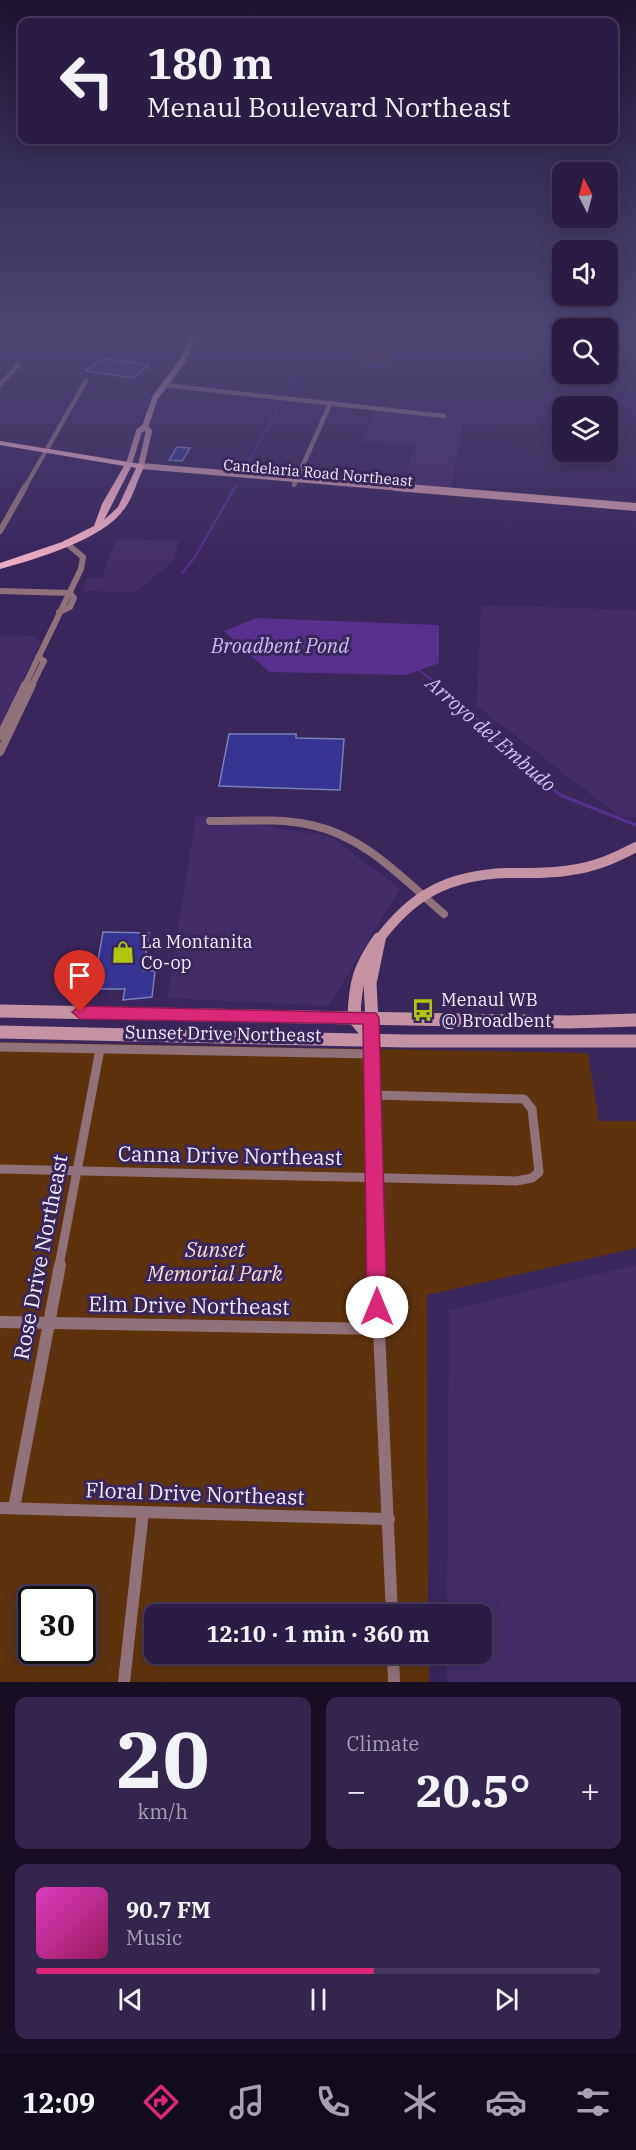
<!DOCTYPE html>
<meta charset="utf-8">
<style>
body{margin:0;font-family:"IBM Plex Serif",serif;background:#33254b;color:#f1f3f6;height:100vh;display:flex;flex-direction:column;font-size:22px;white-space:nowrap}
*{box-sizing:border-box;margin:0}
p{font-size:20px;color:#a6a1b2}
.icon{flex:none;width:33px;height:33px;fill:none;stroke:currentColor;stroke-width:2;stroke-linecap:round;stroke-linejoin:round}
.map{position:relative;height:1682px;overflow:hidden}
.sheet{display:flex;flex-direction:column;gap:15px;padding:15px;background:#180f25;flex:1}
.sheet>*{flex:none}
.top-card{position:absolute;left:18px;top:18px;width:600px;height:126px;border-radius:12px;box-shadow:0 3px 15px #0003,0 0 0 2px #473a5d;background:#2b1c44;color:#f1f3f6;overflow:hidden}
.needle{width:39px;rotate:354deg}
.controls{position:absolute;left:552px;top:162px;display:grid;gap:12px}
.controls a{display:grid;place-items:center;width:66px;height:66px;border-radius:12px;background:#2b1c44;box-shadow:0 3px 15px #0003,0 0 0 2px #473a5d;font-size:30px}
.speed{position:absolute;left:18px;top:1586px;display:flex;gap:12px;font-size:30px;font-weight:700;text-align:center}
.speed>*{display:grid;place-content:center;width:78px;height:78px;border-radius:50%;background:#2b1c44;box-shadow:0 3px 15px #0003,0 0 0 2px #473a5d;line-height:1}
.speed .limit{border:3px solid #111;border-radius:9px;background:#fff;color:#111}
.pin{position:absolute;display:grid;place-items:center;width:51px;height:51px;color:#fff;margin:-62px -26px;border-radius:50% 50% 50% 0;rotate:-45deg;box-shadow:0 0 6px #0007}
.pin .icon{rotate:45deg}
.me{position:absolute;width:66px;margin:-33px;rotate:0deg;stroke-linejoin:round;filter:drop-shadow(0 0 4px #0008)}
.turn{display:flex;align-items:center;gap:21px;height:126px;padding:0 30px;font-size:27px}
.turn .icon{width:78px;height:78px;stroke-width:2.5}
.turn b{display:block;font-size:42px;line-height:51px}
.big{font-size:45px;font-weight:700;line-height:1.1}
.sheet .tile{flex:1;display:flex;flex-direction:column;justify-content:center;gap:9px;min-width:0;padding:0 21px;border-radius:12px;background:#33254b}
.sheet .dial{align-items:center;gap:0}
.dial b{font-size:78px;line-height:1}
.song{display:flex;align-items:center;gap:18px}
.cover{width:72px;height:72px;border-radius:9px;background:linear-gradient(135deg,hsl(310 70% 55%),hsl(330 70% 35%))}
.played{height:6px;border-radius:3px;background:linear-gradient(90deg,#db2777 60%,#473a5d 60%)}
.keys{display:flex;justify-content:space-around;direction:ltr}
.heat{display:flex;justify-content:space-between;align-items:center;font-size:33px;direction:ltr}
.sheet .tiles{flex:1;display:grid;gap:15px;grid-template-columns:1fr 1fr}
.tile:last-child{grid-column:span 2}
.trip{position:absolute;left:144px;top:1604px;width:348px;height:60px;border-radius:12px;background:#2b1c44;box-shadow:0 3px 15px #0003,0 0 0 2px #473a5d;font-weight:700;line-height:60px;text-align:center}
.tab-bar{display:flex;height:96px;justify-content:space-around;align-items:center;background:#110b1b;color:#a6a1b2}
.tab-bar .icon{width:42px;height:42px}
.tab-bar .current{color:#db2777}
.tab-bar b{font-size:27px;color:#f1f3f6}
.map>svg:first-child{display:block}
.built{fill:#432d68}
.green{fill:#5d330e;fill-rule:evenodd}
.water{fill:#573090}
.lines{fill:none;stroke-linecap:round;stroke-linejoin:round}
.stream-far2{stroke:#573090;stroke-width:1.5}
.stream-far1{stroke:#573090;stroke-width:2}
.stream{stroke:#573090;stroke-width:3}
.building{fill:#373493;stroke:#7980bb;stroke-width:1.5}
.street-far4{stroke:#90727b;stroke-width:4.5}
.street-far3{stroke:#90727b;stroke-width:6}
.street-far2{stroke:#90727b;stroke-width:8}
.street-far1{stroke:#90727b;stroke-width:9}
.street{stroke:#90727b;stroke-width:12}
.secondary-far3{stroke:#c594a4;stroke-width:6}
.secondary-far2{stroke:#c594a4;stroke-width:8}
.secondary-far1{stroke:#c594a4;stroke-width:10}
.secondary{stroke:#c594a4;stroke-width:13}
.primary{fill:#edafc3;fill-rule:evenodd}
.route{fill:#db2777;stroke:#8e194d;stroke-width:1.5}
.labels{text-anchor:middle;stroke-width:6;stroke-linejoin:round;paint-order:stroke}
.far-street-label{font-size:15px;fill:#f0ecfa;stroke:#39265a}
.poi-label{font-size:18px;fill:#f0ecfa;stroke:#39265a;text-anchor:start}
.street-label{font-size:18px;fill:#f0ecfa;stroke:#39265a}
.water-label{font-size:20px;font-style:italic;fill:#cdbef2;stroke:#39265a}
.near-street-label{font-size:21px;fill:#f0ecfa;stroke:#39265a}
.near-park-label{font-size:21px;font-style:italic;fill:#f6ddcb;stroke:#39265a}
</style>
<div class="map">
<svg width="636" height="1682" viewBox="0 0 636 1682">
<rect width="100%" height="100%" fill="#39265a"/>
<g class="built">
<path d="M 375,411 L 464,419 L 451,488 L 405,483 L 414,444 L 361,442 Z"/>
<path d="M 116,539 L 179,541 L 173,562 L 135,592 L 82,591 L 87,578 L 102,578 Z"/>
<path d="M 481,605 L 636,610 L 636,818 L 619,816 L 477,706 Z"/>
<path d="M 0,635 L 35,636 L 41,641 L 0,727 Z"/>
<path d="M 196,815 L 329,836 L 400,888 L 329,1006 L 167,998 Z"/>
<path d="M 636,1265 L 636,1682 L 447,1682 L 447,1653 L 482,1653 L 482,1614 L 447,1614 L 449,1310 Z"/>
</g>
<g class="green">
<path d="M 370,346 L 396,349 L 387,364 L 361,362 Z"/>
<path d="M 0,1042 L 588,1053 L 599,1121 L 636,1121 L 636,1248 L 427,1295 L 428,1614 L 154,1614 L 154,1653 L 429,1653 L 429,1682 L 0,1682 ZM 32,1599 L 82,1599 L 82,1650 L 32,1650 Z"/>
</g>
<path class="water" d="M 256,618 L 439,625 L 439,663 L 406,675 L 269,672 L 224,631 Z"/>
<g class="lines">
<g class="stream-far2">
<path d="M 287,368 L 292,381"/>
<path d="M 285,397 L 292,383"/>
<path d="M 244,470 L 283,399"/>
<path d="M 234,489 L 236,485"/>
</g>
<g class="stream-far1">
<path d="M 182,573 L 195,557 L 235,487"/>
<path d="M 416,668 L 441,687"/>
</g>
<path class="stream" d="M 439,685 L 560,795 L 636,825"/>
</g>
<g class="building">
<path d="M 103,358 L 149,365 L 133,378 L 86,371 Z"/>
<path d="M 177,447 L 190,448 L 182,461 L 169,460 Z"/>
<path d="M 229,734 L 296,734 L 296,738 L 344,739 L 340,790 L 219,786 Z"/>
<path d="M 103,932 L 149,933 L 143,971 L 155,971 L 152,997 L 123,1000 L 125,989 L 93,989 Z"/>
</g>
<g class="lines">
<g class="street-far4">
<path d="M 0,385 L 18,365"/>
<path d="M 164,385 L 444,416"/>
<path d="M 294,485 L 330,404"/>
<path d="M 24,489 L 86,381"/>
</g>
<g class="street-far3">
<path d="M 0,531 L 25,487"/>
<path d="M 0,591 L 70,593"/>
<path d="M 59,612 L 70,607 L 74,598 L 70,593"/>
<path d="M 24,687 L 81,569 L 83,557 L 66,543"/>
<path d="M 31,687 L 44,661 L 38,657"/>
</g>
<g class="street-far2">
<path d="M 0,736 L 25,685"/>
<path d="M 0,752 L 32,685"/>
<path d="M 210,821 C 244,821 278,818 311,825 C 365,836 404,880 444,914"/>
</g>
<g class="street-far1">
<path d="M 373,1040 L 376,1266"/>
<path d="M 0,1047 L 373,1054"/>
<path d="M 0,1169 L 516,1181 L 532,1178 L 539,1172 L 532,1109 L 524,1099 L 374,1095"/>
<path d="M 59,1266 L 100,1049"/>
</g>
<g class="street">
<path d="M 376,1265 L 392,1614"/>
<path d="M 0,1322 L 377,1329"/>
<path d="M 0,1508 L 389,1519"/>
<path d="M 14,1508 L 60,1265"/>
<path d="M 393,1653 L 394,1682"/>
<path d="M 124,1682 L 143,1512"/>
</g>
<g class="secondary-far3">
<path d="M 145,427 L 149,431 L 141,466 L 414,489"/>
<path d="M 129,464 L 139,431 L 145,427 L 155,398 L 183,360 L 195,333"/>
</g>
<path class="secondary-far2" d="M 396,487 L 636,507"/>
<path class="secondary-far1" d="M 378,941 C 412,894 449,875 507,873 C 528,873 550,874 571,870 C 595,867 615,858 636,847"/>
<g class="secondary">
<path d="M 0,1011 L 568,1022 L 636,1020"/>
<path d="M 0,1032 L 406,1041 L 636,1041"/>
<path d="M 373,1040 L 354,1018 C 355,983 359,968 379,939"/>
<path d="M 373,1040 L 370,983 L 379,940"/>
</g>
<path class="primary" d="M 0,441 L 141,464 L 145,466 C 137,479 134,496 125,508 C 103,540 36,559 0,569 L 0,563 L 62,542 L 94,526 L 102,504 L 124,466 L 0,445 ZM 131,467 L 136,468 L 118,507 L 104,520 Z"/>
</g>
<linearGradient id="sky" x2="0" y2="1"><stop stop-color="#1f1532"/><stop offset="0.59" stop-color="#4e4776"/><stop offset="1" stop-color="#4e4776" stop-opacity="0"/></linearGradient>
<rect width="636" height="569" fill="url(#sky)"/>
<path class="route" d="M 80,1006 L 376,1013 L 379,1018 L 387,1307 L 384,1314 L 377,1317 L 370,1314 L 367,1307 L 363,1024 L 80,1019 L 72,1012 Z"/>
<defs>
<g id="shop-bare" transform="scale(1.8)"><path d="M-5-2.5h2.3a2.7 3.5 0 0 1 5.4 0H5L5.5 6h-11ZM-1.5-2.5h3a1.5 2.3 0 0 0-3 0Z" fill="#aec60b" stroke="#39265a" stroke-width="2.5" paint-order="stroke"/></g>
<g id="bus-bare" transform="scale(1.8)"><path d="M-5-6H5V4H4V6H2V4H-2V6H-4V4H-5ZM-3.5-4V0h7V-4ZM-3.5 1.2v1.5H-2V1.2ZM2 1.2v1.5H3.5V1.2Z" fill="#aec60b" stroke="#39265a" stroke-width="2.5" paint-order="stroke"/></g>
</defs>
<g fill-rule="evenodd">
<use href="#shop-bare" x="123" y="952"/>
<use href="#bus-bare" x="423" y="1010"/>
</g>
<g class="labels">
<g class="far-street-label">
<text transform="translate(318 473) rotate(5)" y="5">Candelaria Road Northeast</text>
</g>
<g class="poi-label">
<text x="141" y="948">La Montanita<tspan x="141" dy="21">Co-op</tspan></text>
<text x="441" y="1006">Menaul WB<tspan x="441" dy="21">@ Broadbent</tspan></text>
</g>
<g class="street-label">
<text transform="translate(223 1034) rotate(1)" y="6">Sunset Drive Northeast</text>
</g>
<g class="water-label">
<text x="280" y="653">Broadbent Pond</text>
<text transform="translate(491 734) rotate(41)" y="7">Arroyo del Embudo</text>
</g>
<g class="near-street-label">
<text transform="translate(230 1156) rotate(1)" y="7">Canna Drive Northeast</text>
<text transform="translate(41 1257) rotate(-79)" y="7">Rose Drive Northeast</text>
<text transform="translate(189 1306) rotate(1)" y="7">Elm Drive Northeast</text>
<text transform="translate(195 1494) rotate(2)" y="7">Floral Drive Northeast</text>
</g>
<g class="near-park-label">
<text x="215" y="1257">Sunset<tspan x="215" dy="24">Memorial Park</tspan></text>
</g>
</g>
</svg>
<div class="controls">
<a><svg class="needle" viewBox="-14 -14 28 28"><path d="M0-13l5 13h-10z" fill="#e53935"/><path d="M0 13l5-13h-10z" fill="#a6a1b2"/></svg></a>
<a><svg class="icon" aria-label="sound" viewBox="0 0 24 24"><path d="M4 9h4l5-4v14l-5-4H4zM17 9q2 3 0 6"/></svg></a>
<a><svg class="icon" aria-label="search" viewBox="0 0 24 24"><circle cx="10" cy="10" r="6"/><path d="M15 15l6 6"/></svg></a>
<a><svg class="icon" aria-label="layers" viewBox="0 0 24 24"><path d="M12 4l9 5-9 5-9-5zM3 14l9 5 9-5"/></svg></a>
</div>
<div class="speed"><div class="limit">30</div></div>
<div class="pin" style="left:80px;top:1012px;background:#d93025"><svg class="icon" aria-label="arrive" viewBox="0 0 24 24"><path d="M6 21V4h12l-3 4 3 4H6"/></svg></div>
<svg class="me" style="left:377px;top:1307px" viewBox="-20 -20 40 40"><circle r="19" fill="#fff"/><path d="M0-13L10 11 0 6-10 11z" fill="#db2777"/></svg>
<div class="trip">12:10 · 1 min · 360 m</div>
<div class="top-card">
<div class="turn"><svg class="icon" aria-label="left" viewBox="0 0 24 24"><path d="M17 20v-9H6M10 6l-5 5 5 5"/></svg><div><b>180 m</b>Menaul Boulevard Northeast</div></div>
</div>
</div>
<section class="sheet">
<div class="tiles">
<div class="tile dial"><b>20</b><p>km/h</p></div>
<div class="tile"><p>Climate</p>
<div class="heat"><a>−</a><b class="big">20.5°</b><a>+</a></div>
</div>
<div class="tile">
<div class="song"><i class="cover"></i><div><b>90.7 FM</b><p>Music</p></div></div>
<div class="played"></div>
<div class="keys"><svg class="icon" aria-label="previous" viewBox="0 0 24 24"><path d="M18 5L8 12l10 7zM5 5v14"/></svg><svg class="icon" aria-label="pause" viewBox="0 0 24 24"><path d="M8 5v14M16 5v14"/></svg><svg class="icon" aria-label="next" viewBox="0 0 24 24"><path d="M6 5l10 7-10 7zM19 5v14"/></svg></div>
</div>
</div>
</section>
<nav class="tab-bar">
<b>12:09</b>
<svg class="icon current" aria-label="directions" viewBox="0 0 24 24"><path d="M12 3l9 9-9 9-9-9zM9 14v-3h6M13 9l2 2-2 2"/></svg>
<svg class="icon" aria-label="music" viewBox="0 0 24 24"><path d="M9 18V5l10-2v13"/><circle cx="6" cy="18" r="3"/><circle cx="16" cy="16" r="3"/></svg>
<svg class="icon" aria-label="phone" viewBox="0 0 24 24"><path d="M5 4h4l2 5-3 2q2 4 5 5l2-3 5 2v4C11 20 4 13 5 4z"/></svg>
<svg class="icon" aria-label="climate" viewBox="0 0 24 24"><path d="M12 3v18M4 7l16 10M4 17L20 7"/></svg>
<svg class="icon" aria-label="car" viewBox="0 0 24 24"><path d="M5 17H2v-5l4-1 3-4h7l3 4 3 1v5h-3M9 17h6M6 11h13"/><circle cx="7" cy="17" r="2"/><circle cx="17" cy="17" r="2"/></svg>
<svg class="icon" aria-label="filters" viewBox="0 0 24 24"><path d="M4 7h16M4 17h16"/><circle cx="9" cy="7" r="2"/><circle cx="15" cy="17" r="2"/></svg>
</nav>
